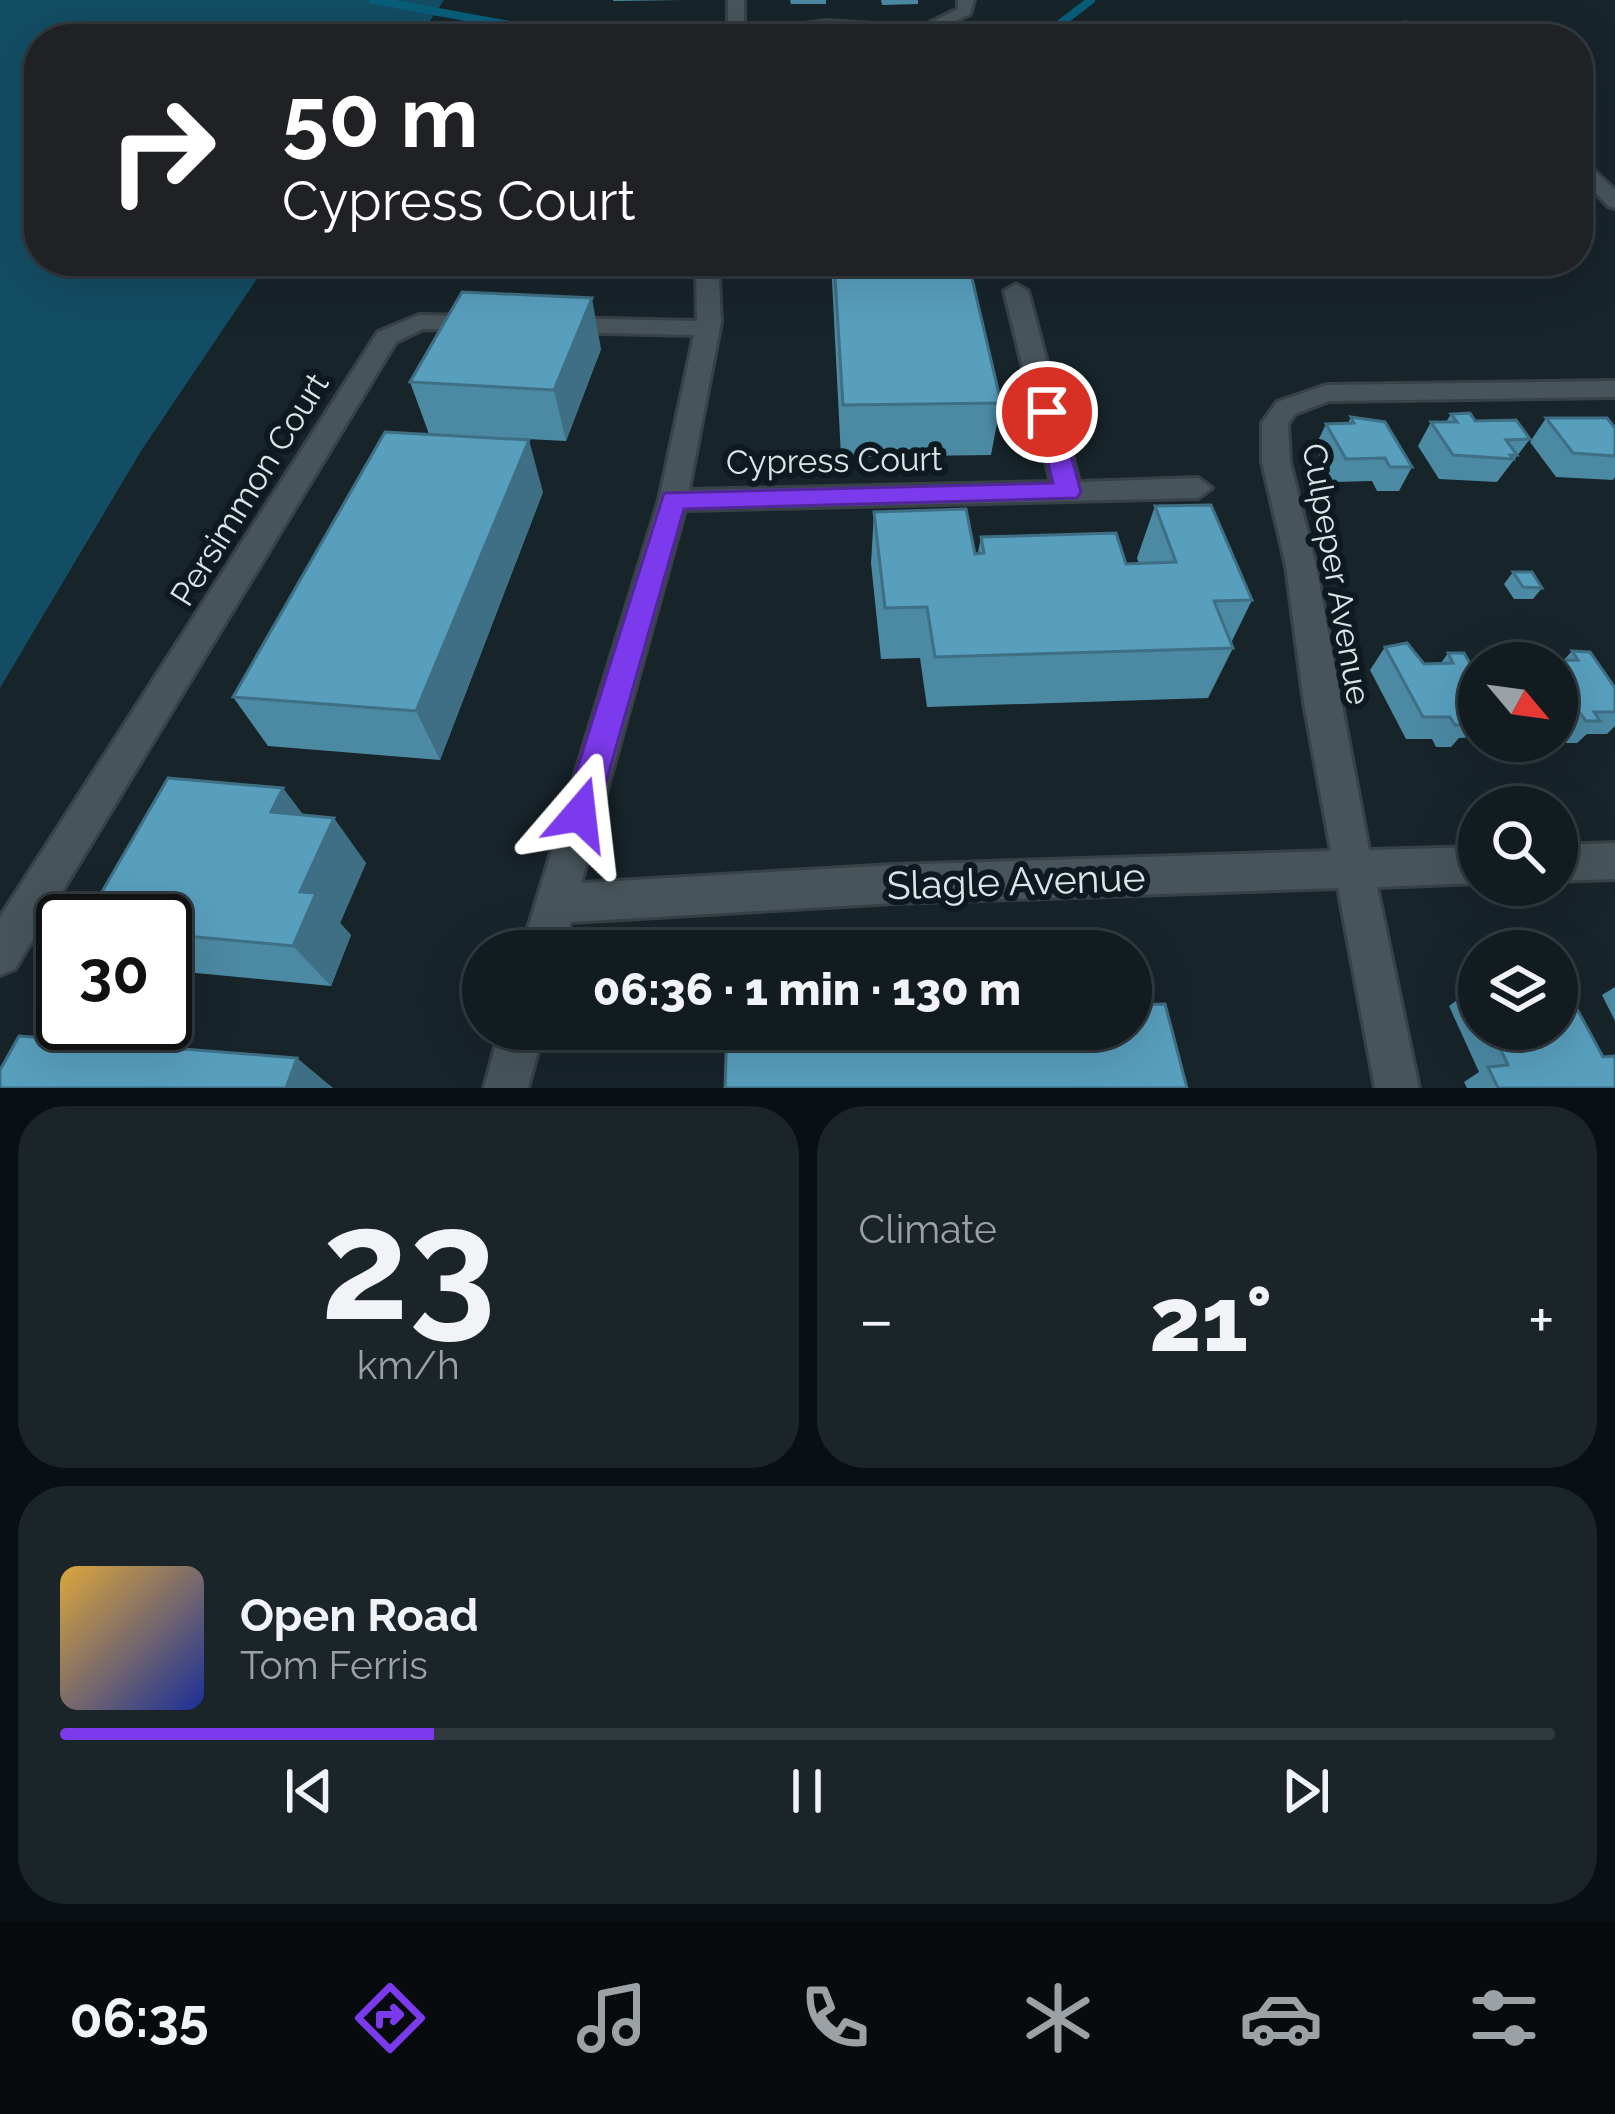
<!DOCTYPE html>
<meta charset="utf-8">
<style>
body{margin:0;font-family:Raleway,sans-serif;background:#1a2429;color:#f1f3f6;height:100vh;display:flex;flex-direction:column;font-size:45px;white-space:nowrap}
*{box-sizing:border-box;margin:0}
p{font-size:39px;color:#9ca1a5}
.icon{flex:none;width:66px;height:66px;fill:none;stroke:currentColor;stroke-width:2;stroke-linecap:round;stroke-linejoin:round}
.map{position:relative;height:1088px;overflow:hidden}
.drawer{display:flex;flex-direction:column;gap:18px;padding:18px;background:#090f12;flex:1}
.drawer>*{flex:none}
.top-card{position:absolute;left:24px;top:24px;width:1569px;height:252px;border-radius:48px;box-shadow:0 12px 48px #0002,0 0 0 3px #30393e;background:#202124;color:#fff;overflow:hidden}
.needle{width:78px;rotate:119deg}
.buttons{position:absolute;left:1458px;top:642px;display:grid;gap:24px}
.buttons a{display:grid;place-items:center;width:120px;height:120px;border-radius:50%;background:#111b20;box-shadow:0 12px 48px #0002,0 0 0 3px #30393e;font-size:60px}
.speed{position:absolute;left:36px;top:894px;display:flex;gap:24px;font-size:60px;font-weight:700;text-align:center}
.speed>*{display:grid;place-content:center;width:156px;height:156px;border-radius:50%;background:#111b20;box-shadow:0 12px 48px #0002,0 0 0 3px #30393e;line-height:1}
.speed .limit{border:6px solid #111;border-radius:18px;background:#fff;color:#111}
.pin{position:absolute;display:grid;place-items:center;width:102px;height:102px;color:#fff;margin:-51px;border:6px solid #fff;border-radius:50%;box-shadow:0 3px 12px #0007}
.me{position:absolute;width:132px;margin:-66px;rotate:17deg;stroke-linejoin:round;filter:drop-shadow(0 0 9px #0008)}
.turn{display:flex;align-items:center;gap:42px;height:252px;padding:0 60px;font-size:54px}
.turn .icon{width:156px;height:156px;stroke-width:2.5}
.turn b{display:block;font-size:84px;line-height:102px}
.big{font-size:90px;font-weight:800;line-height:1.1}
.drawer .widget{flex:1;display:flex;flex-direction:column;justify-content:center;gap:18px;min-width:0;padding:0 42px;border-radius:48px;background:#1a2429}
.drawer .dial{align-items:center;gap:0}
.dial b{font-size:156px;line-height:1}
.song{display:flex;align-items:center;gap:36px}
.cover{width:144px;height:144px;border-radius:18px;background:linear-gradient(135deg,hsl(40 70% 55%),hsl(230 70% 35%))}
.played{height:12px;border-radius:6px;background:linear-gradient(90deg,#7c3aed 25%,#30393e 25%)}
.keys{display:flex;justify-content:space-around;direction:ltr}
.heat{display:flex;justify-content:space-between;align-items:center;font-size:66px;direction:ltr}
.drawer .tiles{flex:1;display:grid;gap:18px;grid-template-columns:1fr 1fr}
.widget:last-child{grid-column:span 2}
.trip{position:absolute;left:462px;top:930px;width:690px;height:120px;border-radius:60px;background:#111b20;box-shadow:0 12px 48px #0002,0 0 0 3px #30393e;font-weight:800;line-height:120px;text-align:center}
.dock{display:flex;height:192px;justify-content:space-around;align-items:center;background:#070b0d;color:#9ca1a5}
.dock .icon{width:84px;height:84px}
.dock .current{color:#7c3aed}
.dock b{font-size:54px;color:#f1f3f6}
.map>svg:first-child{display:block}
.forest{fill:#134d63}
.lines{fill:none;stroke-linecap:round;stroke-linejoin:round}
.stream{stroke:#095e7a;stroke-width:8}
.minor-casing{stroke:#374146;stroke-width:6}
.minor{fill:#47555b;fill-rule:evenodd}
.wall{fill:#4c89a3}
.shaded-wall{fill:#3e6f85}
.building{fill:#589fbe;stroke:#3e6f85;stroke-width:3}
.route{fill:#7c3aed;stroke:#51269a;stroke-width:3}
.labels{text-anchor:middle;stroke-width:12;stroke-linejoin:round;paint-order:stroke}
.street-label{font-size:33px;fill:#dce5e9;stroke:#0e1a20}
.near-street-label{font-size:39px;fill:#dce5e9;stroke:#0e1a20}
</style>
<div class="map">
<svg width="1615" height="1088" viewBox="0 0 1615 1088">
<rect width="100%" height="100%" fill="#17242a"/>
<path class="forest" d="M 0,0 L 444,0 L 418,39 L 39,39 L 39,261 L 269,261 L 141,451 L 0,688 Z"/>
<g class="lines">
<g class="stream">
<path d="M 373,0 L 520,27 L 556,39"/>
<path d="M 1040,39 L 1091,0"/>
</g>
<g class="minor-casing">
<g id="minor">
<path d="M 728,0 L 744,0 L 744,32 L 827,21 L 921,27 L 958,9 L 958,0 L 974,0 L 970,14 L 923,37 L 827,31 L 723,39 L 728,35 Z"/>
<path d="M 1405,23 L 1456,36 L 1458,39 L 1399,31 L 1399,25 Z"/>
<path d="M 1578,156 L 1615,190 L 1615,208 L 1608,206 L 1578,174 Z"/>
<path d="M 696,261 L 718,261 L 721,322 L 689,490 L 1051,482 L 1004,291 L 1016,284 L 1028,291 L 1079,482 L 1198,478 L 1212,488 L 1198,498 L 685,510 L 581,883 L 894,865 L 1331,851 L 1304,703 L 1286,566 L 1262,462 L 1262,423 L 1277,402 L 1326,385 L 1615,381 L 1615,397 L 1329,401 L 1295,414 L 1288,424 L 1290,462 L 1316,566 L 1369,850 L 1479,847 L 1479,883 L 1377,887 L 1419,1088 L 1375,1088 L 1338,888 L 894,903 L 571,922 L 563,951 L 521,951 L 659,500 L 694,335 L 558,332 L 546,325 L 558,318 L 697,321 Z"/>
<path d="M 419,315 L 486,316 L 498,323 L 486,330 L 423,329 L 396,342 L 15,969 L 0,975 L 0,917 L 378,332 Z"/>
<path d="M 1615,843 L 1615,879 L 1557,881 L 1557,845 Z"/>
<path d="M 500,1029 L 544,1029 L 528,1088 L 484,1088 Z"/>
</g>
</g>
<use href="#minor" class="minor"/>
</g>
<g class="wall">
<path d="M 613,0 L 682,0 L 613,1 Z"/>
<path d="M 790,0 L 826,0 L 826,4 L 791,4 Z"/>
<path d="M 881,0 L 918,0 L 918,4 L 882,5 Z"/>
<path d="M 313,261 L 583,261 L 316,270 Z"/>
<path d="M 831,261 L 968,261 L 1001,403 L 991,455 L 841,457 Z"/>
<path d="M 601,349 L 566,441 L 429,434 L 410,382 Z"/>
<path d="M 1451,414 L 1475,421 L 1530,439 L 1497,482 L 1439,479 L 1418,446 L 1431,422 L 1446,422 Z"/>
<path d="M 1351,417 L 1412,467 L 1399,491 L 1377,491 L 1372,481 L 1333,482 L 1315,447 L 1326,424 L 1348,423 Z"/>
<path d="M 1546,418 L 1615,428 L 1615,477 L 1613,480 L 1556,477 L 1530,442 Z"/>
<path d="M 543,492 L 440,760 L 268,746 L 233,697 Z"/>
<path d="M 1155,506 L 1252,600 L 1231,643 L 1233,648 L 1208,698 L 927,707 L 920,658 L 881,659 L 871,563 L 874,512 L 975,554 L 978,553 L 981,537 L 1126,564 L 1139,564 L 1137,558 Z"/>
<path d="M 1513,572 L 1542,588 L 1533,599 L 1514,599 L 1504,584 Z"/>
<path d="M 1385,647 L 1424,664 L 1441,663 L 1448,653 L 1479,679 L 1479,737 L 1459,738 L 1451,747 L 1436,747 L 1432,739 L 1406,739 L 1370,670 Z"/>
<path d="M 1572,651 L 1615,688 L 1615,726 L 1607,734 L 1587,734 L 1577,743 L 1563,743 L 1557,735 L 1557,663 L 1513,663 L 1522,653 L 1541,661 L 1563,661 Z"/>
<path d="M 304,815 L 366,863 L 340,923 L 351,935 L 331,986 L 165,970 L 165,921 Z"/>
<path d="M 1615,987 L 1615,1021 L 1602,995 Z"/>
<path d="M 1472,989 L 1479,989 L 1479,1029 L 1557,1029 L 1603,1057 L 1615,1088 L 1467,1088 L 1464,1082 L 1479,1072 L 1449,1006 Z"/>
</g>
<g class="shaded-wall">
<path d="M 592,298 L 601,349 L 566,441 L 554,390 Z"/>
<path d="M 529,440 L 543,492 L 440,760 L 416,711 Z"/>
<path d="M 283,788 L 318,834 L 271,812 Z"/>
<path d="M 334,818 L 366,863 L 340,923 L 351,935 L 331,986 L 293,946 L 300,892 Z"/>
<path d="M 297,1058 L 333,1088 L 286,1088 Z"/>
</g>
<g class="building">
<path d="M 442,32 L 565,32 L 563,39 L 438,39 Z"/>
<path d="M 834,261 L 968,261 L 1001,403 L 843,405 Z"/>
<path d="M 462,292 L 592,298 L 554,390 L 410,382 Z"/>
<path d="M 1470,413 L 1475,421 L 1516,420 L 1530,439 L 1506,440 L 1517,455 L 1510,455 L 1513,459 L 1453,455 L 1431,422 L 1457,422 L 1451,414 Z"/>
<path d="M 1351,417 L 1385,422 L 1412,467 L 1390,467 L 1385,458 L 1346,459 L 1326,424 L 1354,423 Z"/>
<path d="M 1546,418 L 1607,418 L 1615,428 L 1615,456 L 1573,453 Z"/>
<path d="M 385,432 L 529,440 L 416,711 L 233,697 Z"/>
<path d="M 1211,505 L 1252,600 L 1214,601 L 1233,648 L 935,657 L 927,607 L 885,608 L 874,512 L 966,509 L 975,554 L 984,553 L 981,537 L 1116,533 L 1126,564 L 1176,562 L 1155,506 Z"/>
<path d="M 1513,572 L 1532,572 L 1542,588 L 1523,587 Z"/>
<path d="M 1407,643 L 1424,664 L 1453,663 L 1448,653 L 1464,653 L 1479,679 L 1479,716 L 1465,716 L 1470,725 L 1455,725 L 1450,717 L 1423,717 L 1385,647 Z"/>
<path d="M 1572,651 L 1590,652 L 1615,688 L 1615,712 L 1594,712 L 1600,721 L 1586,721 L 1580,713 L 1557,713 L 1557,663 L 1520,662 L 1527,662 L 1522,653 L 1535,653 L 1541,661 L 1578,660 Z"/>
<path d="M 168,778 L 283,788 L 271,812 L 334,818 L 300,892 L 316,893 L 293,946 L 165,934 L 165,921 L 85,921 Z"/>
<path d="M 1563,983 L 1603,1057 L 1615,1056 L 1615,1088 L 1498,1088 L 1488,1067 L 1508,1065 L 1491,1029 L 1557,1029 L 1557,984 Z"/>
<path d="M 1472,989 L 1479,989 L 1479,1005 Z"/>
<path d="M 1165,1004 L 1187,1088 L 725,1088 L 727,1029 L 1131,1029 L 1131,1005 Z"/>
<path d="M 19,1036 L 297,1058 L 286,1088 L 0,1088 L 0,1070 Z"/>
</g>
<path class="route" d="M 1047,404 L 1059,412 L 1081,492 L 1077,498 L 684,509 L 597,814 L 592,825 L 580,830 L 568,825 L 563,814 L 664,493 L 1053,483 L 1035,412 Z"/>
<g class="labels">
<g class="street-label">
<text transform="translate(834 460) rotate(-1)" y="12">Cypress Court</text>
<text transform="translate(249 489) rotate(-58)" y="12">Persimmon Court</text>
<text transform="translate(1337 574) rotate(80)" y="12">Culpeper Avenue</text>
</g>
<g class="near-street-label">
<text transform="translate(1016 881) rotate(-2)" y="14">Slagle Avenue</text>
</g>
</g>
</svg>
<div class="buttons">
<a><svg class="needle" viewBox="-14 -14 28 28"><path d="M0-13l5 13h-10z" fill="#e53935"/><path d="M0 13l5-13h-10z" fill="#9ca1a5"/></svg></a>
<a><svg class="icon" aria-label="search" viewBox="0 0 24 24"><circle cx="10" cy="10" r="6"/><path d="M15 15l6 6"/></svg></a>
<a><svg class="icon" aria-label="layers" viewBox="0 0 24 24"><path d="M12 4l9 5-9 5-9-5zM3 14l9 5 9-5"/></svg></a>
</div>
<div class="speed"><div class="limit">30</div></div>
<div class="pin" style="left:1047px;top:412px;background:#d93025"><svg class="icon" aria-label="arrive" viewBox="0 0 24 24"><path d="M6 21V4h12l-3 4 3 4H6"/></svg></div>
<svg class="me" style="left:580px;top:814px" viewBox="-20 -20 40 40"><path d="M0-17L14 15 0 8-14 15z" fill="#7c3aed" stroke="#fff" stroke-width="4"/></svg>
<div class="trip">06:36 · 1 min · 130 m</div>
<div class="top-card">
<div class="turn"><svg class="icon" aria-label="right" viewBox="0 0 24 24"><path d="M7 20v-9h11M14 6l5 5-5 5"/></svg><div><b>50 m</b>Cypress Court</div></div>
</div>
</div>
<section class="drawer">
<div class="tiles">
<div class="widget dial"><b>23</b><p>km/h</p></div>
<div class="widget"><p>Climate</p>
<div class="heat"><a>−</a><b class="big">21°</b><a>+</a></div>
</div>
<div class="widget">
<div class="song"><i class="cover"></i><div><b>Open Road</b><p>Tom Ferris</p></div></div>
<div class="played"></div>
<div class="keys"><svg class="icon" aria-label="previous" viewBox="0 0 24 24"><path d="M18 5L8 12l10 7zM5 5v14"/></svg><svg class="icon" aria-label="pause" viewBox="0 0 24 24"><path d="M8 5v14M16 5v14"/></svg><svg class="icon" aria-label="next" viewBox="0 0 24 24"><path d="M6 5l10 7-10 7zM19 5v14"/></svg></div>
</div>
</div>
</section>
<nav class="dock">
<b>06:35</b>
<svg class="icon current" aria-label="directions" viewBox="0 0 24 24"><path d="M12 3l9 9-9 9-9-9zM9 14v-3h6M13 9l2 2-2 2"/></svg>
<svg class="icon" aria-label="music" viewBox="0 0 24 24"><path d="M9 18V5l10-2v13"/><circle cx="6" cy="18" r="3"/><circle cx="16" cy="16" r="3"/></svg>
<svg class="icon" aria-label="phone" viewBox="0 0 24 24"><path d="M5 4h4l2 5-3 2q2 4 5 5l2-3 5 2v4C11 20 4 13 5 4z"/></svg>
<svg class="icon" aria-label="climate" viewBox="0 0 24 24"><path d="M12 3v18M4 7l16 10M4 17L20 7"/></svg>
<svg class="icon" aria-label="car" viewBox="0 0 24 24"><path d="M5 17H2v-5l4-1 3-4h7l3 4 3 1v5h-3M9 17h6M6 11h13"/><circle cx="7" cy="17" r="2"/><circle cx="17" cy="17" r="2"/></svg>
<svg class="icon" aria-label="filters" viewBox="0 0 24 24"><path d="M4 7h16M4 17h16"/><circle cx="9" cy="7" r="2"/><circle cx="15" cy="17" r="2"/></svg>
</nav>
